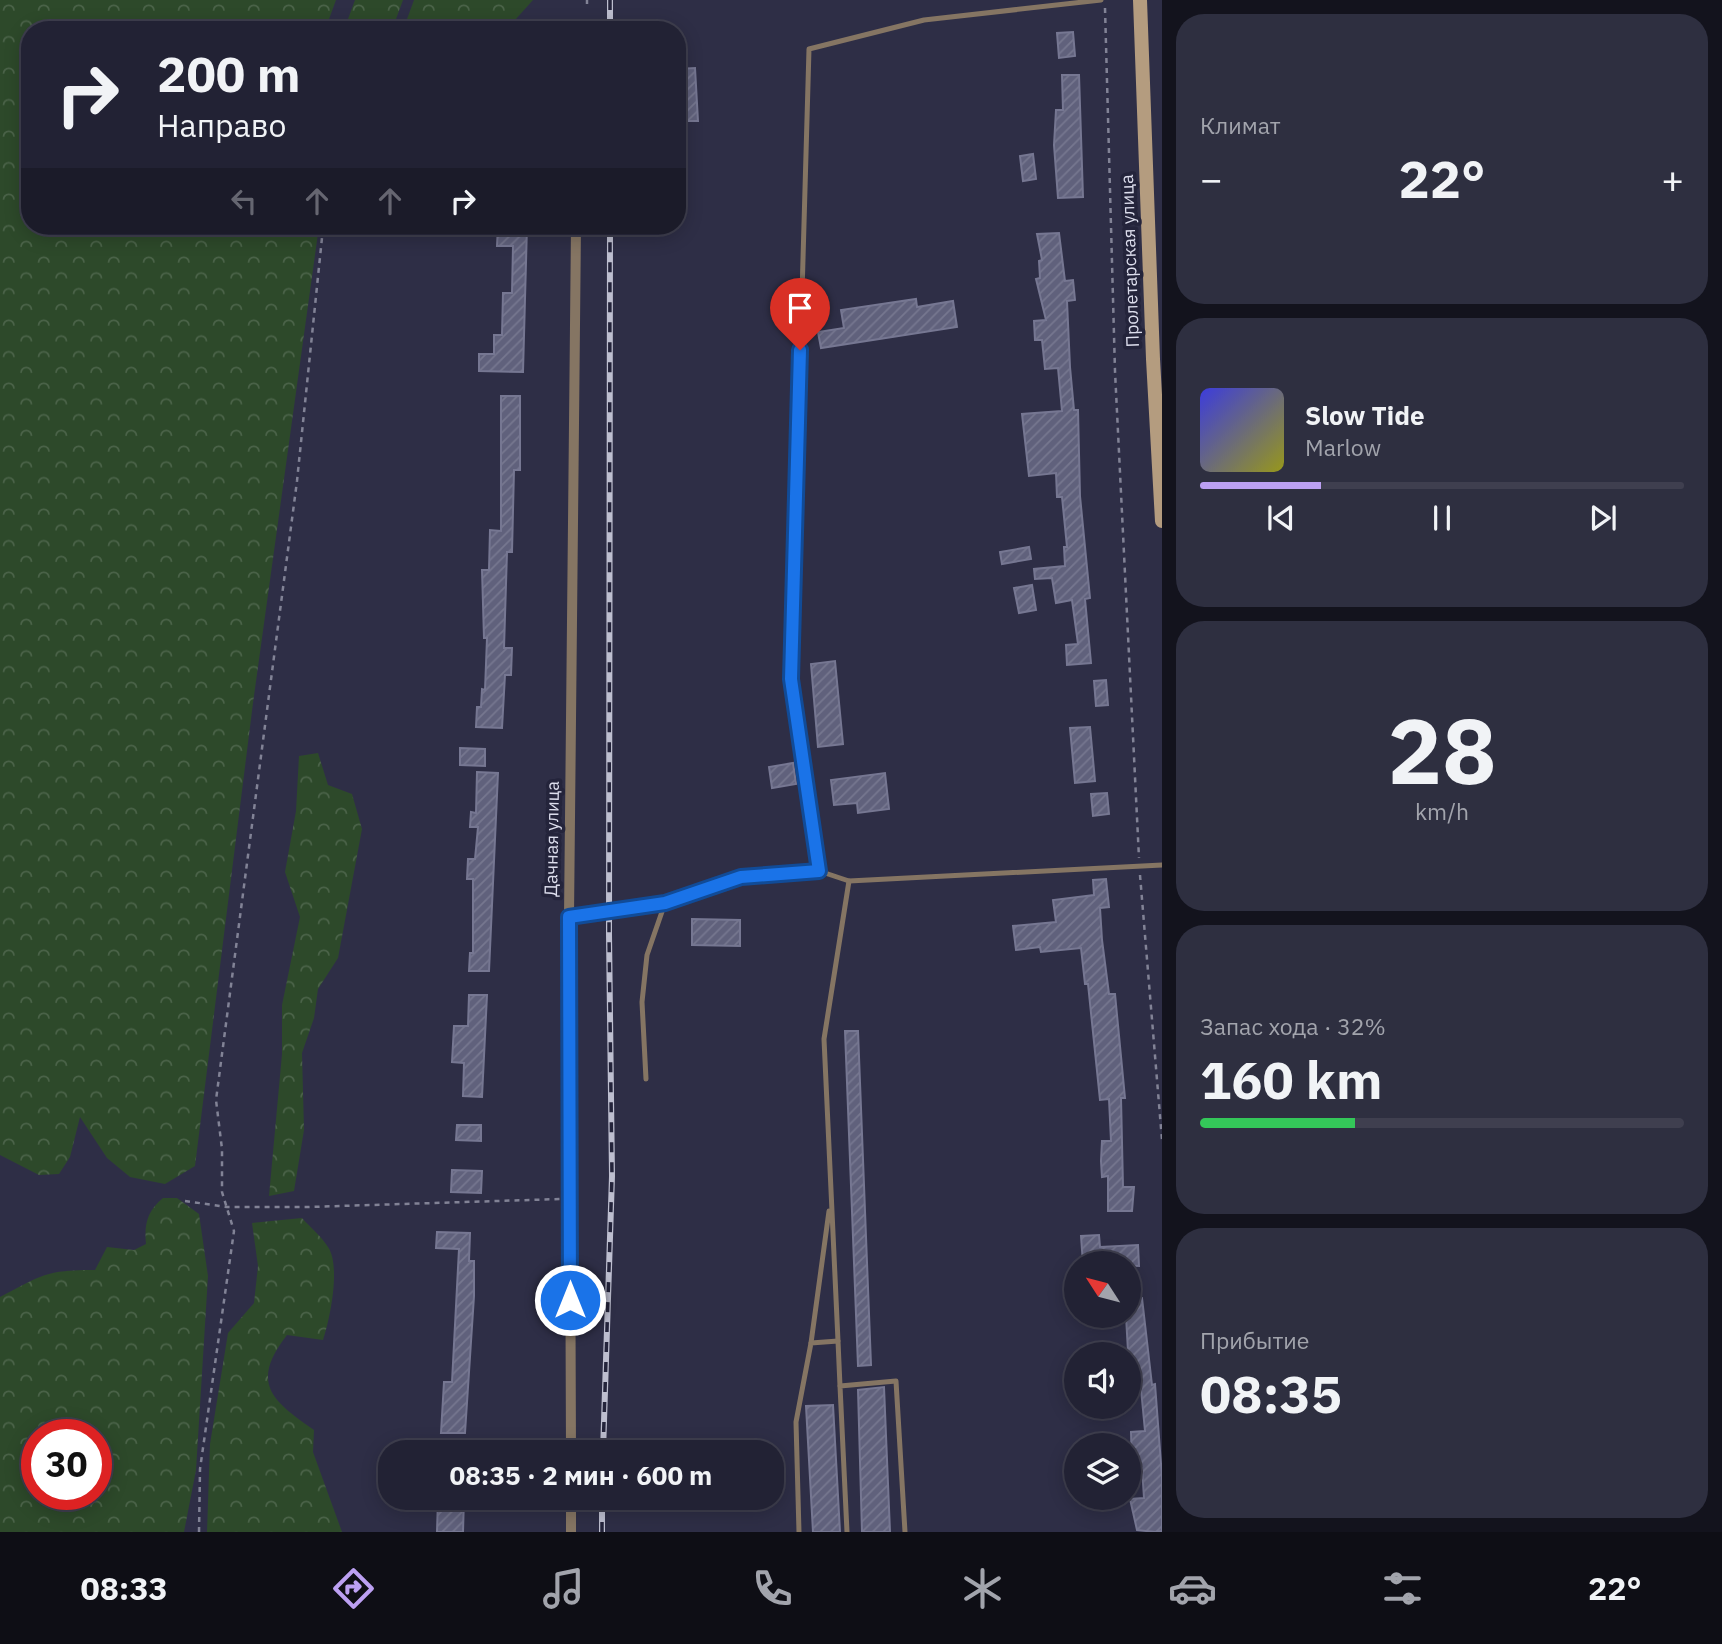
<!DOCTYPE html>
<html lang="ru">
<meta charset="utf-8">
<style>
body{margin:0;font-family:"IBM Plex Sans",sans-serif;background:#2e2f40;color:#f1f3f6;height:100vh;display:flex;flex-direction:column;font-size:26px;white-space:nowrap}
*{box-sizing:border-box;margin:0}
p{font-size:23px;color:#a2a4ac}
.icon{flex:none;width:38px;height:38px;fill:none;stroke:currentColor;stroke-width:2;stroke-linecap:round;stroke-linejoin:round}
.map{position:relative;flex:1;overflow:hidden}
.panel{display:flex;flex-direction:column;gap:14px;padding:14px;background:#13131d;width:560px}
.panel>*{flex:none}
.hud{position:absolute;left:21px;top:21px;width:665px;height:214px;border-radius:28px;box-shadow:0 4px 18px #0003,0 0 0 2px #3f3f4f;background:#222234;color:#f1f3f6;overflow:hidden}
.needle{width:46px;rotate:306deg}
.fabs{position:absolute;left:1064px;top:1251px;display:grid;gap:14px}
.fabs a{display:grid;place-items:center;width:77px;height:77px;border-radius:50%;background:#222234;box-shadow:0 4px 18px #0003,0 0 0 2px #3f3f4f;font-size:35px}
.speed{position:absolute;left:21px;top:1419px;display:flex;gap:14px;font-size:35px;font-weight:700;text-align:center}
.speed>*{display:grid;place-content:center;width:91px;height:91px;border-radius:50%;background:#222234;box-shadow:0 4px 18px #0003,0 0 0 2px #3f3f4f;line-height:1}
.speed .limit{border:10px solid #d22;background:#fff;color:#111}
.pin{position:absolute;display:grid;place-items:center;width:60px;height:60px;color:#fff;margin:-72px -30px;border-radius:50% 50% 50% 0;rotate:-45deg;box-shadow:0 0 7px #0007}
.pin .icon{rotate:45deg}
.me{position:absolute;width:77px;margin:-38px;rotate:0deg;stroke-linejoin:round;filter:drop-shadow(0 0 5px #0008)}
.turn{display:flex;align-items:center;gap:24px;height:147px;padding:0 21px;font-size:32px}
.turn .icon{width:91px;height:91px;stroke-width:2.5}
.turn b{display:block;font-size:49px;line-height:60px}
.lanes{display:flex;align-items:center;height:66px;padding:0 21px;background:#0003;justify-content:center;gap:35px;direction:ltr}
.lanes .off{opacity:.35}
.big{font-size:52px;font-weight:700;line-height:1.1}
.panel .tile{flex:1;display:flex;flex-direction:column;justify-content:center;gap:10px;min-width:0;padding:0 24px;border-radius:28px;background:#2e2f40}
.panel .dial{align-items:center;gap:0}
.dial b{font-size:91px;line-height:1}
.song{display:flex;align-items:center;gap:21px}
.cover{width:84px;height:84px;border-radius:10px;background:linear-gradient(135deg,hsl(240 70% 55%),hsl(60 70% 35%))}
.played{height:7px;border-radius:4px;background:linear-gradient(90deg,#bca0f2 25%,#3f3f4f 25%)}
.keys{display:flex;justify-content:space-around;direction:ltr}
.heat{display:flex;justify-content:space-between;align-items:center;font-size:38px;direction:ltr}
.charge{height:10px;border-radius:5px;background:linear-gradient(90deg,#34c759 32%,#3f3f4f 0)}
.trip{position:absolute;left:378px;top:1440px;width:406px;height:70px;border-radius:28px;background:#222234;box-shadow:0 4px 18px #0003,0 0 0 2px #3f3f4f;font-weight:700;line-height:70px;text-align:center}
.tabs{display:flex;height:112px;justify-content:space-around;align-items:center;background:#0e0e15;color:#a2a4ac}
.tabs .icon{width:49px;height:49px}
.tabs .selected{color:#bca0f2}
.tabs b{font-size:32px;color:#f1f3f6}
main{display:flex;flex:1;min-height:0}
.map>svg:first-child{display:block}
.forest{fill:url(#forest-crowns);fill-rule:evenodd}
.building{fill:url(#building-hatch);stroke:#767792;stroke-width:2}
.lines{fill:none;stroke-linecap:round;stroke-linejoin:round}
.path{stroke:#828396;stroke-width:2.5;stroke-dasharray:5 5;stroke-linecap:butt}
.lane{stroke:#857563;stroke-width:5}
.street{stroke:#857563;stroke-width:10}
.secondary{stroke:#b49c7f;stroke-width:14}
.rail-casing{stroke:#bdbecf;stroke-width:6}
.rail{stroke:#24243b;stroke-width:3.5;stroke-dasharray:10;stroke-linecap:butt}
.route-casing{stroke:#114b97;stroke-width:18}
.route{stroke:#1a73e8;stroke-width:12}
.labels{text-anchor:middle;stroke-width:7;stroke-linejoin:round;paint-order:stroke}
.street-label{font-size:18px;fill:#dcddec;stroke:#24243b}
</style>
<main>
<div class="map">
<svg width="1162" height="1532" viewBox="0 0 1162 1532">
<defs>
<pattern id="forest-crowns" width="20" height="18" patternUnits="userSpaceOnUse" patternTransform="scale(1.75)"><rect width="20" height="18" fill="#2d492a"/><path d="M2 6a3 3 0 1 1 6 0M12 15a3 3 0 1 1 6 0" fill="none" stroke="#4b6349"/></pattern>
<pattern id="building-hatch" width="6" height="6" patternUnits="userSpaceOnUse" patternTransform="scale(1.75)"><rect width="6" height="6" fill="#60617c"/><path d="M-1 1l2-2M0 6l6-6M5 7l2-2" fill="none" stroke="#76778f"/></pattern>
</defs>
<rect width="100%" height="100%" fill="#2e2e46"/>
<g class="forest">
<path d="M 0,0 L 336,0 L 325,30 L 30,30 L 30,226 L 319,226 L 253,703 L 195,1166 L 165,1184 L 130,1177 L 107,1158 L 80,1117 L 70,1157 L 59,1174 L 39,1175 L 0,1155 Z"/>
<path d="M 355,0 L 403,0 L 392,30 L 344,30 Z"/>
<path d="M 414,0 L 533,0 L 506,30 L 403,30 Z"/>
<path d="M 318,753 L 328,785 L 352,794 L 362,829 L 338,958 L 318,989 L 314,1018 L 302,1053 L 304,1130 L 294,1191 L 269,1196 L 282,1054 L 282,1005 L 300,917 L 285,872 L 296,811 L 299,756 Z"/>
<path d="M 163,1198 L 177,1198 L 199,1214 L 208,1276 L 196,1470 L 184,1532 L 0,1532 L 0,1297 C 43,1275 44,1270 95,1270 L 107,1247 L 134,1250 L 146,1244 C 144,1225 147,1211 163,1198 ZM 96,1435 L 96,1494 L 37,1494 L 37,1435 Z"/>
<path d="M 302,1218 C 310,1227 321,1236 328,1247 C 341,1266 330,1319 323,1340 L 287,1335 C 249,1384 273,1401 314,1430 L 313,1452 L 342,1532 L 207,1532 L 210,1444 L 228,1333 L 254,1303 L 258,1266 L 252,1223 Z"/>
</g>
<g class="building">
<path d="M 1073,32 L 1075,56 L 1059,58 L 1057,33 Z"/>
<path d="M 695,68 L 698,121 L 677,121 L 677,69 Z"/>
<path d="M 1062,75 L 1079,75 L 1083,197 L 1058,198 L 1054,145 L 1056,110 L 1063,110 Z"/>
<path d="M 1033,154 L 1036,179 L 1023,181 L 1020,156 Z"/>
<path d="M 498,226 L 527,226 L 523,372 L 479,371 L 479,354 L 494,354 L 494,335 L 502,335 L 503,293 L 512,293 L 513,246 L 497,246 Z"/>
<path d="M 1059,233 L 1065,281 L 1073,280 L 1075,300 L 1067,301 L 1070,367 L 1074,410 L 1078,410 L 1080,496 L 1090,598 L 1085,599 L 1091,663 L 1067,665 L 1066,645 L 1078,644 L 1072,600 L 1056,603 L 1052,578 L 1035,579 L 1034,569 L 1065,566 L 1064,547 L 1067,547 L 1062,497 L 1057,497 L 1056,473 L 1029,476 L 1022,414 L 1062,411 L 1058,368 L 1045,369 L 1042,340 L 1035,340 L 1034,321 L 1046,320 L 1036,279 L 1040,278 L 1039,261 L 1042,260 L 1037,234 Z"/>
<path d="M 916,299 L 917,307 L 953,301 L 957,327 L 821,348 L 818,332 L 844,328 L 841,310 Z"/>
<path d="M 501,396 L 520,396 L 520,470 L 514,470 L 512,552 L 507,552 L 504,648 L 512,648 L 511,675 L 505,675 L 502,728 L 476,727 L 477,707 L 481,707 L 482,689 L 485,690 L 487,638 L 484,638 L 482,570 L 489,570 L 490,530 L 501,531 Z"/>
<path d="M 1029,547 L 1031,559 L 1002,564 L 1000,552 Z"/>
<path d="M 1032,585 L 1036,610 L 1019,613 L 1014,588 Z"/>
<path d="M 835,661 L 843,744 L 818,747 L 811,664 Z"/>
<path d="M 1106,680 L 1108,705 L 1096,706 L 1094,681 Z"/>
<path d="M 1090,727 L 1095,781 L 1075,783 L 1070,728 Z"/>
<path d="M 460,748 L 485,749 L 485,766 L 460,765 Z"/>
<path d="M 793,763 L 796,784 L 772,788 L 769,767 Z"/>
<path d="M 477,772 L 498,773 L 489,971 L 469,971 L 470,953 L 473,953 L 473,879 L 467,879 L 468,859 L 475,859 L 478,827 L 470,827 L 471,812 L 476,813 Z"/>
<path d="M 885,773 L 889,809 L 858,813 L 857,803 L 834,805 L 831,780 Z"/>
<path d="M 1107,793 L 1109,814 L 1093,816 L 1091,794 Z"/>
<path d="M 1106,879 L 1109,907 L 1100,908 L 1102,940 L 1109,994 L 1115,994 L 1125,1098 L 1121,1098 L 1123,1187 L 1134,1187 L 1132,1211 L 1108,1211 L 1108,1176 L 1102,1177 L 1101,1161 L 1102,1141 L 1111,1141 L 1109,1099 L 1100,1100 L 1088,984 L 1085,984 L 1081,948 L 1041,952 L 1040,947 L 1016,950 L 1013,926 L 1056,922 L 1053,900 L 1094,895 L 1093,880 Z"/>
<path d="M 692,919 L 740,920 L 740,946 L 692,945 Z"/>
<path d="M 469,995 L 487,995 L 482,1097 L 463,1096 L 464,1063 L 452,1062 L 454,1026 L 468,1026 Z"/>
<path d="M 845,1031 L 858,1031 L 871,1365 L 858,1366 Z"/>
<path d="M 457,1125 L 481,1125 L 481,1141 L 456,1140 Z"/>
<path d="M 452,1170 L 482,1171 L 481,1193 L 451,1192 Z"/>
<path d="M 437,1232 L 470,1233 L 469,1261 L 474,1261 L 474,1296 L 465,1433 L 441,1433 L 444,1382 L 452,1382 L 459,1249 L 436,1248 Z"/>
<path d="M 1099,1235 L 1100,1247 L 1138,1245 L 1139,1266 L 1083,1264 L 1081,1236 Z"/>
<path d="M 1142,1298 L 1152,1385 L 1155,1384 L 1162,1477 L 1162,1531 L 1155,1532 L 1137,1530 L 1130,1499 L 1144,1498 L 1142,1468 L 1132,1469 L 1131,1432 L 1145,1431 L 1139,1368 L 1129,1369 L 1126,1316 L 1132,1308 L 1131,1299 Z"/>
<path d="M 884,1387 L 890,1532 L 862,1532 L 858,1390 Z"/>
<path d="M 833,1405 L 840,1532 L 813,1532 L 806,1406 Z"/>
<path d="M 438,1498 L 464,1498 L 463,1532 L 437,1532 Z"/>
</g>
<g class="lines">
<g class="path">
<path d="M 587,4 L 587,0"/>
<path d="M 1105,8 L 1115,371 L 1139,858"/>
<path d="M 1140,875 L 1162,1140"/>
<path d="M 185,1201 L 227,1207 L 308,1207 L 560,1199"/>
<path d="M 199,1532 L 200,1469 L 234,1231 L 222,1192 L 222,1149 L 216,1100 L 297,481 L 323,228"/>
</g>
<g class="lane">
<path d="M 1101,0 L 924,20 L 809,49 L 791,679 L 819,871 L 849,881 L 1162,865"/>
<path d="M 569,917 L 665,903 L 741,877 L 819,871"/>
<path d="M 646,1079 L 642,1002 L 647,955 L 665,903"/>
<path d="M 838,1341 L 824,1039 L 849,881"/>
<path d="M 811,1343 L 829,1211"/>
<path d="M 799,1532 L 796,1422 L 811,1343 L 838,1341 L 840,1386"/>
<path d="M 847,1532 L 840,1386 L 896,1381 L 905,1532"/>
</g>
<g class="street">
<path d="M 571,1452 L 569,917 L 576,226"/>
<path d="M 571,1498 L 571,1532"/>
</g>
<path class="secondary" d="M 1140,0 L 1153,359 L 1162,521"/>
<g class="rail-casing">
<g id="rail">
<path d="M 610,0 L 610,30"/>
<path d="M 603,1452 L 612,1176 L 609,934 L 610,226"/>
<path d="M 602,1532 L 602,1498"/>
</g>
</g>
<use href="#rail" class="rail"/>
</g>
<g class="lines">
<g class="route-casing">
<path id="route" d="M 570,1300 L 569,917 L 665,903 L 741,877 L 819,871 L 791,679 L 800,350"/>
</g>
<use href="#route" class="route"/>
</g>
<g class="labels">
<g class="street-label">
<text transform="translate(1130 261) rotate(-92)" y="6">Пролетарская улица</text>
<text transform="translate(552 839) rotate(-89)" y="6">Дачная улица</text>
</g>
</g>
</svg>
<div class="fabs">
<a><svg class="needle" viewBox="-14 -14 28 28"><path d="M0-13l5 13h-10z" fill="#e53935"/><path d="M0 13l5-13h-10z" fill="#a2a4ac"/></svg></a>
<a><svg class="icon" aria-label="sound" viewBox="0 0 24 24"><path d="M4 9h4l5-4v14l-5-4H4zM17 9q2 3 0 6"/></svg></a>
<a><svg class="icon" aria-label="layers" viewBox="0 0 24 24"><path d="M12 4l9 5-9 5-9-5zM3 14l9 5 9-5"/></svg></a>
</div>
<div class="speed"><div class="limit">30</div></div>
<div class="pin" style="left:800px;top:350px;background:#d93025"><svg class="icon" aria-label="arrive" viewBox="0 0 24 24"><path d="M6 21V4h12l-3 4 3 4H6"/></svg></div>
<svg class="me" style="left:570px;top:1300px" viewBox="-20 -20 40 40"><circle r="17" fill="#1a73e8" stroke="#fff" stroke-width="3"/><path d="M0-11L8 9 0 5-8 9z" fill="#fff"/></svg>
<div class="trip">08:35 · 2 мин · 600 m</div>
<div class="hud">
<div class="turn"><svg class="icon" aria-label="right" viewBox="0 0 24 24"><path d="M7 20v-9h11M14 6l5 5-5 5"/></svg><div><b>200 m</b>Направо</div></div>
<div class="lanes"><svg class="icon off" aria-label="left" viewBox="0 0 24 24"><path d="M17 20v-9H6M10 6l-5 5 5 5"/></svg><svg class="icon off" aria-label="ahead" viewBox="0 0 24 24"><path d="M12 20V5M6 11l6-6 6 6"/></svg><svg class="icon off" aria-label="ahead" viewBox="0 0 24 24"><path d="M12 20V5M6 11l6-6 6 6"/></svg><svg class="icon" aria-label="right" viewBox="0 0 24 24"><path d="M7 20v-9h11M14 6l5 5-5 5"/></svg></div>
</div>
</div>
<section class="panel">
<div class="tile"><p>Климат</p>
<div class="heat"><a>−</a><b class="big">22°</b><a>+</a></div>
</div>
<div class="tile">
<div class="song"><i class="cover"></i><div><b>Slow Tide</b><p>Marlow</p></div></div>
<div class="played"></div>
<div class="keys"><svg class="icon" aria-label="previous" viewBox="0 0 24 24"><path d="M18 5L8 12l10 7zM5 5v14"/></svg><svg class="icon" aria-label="pause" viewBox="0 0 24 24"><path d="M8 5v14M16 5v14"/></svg><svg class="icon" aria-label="next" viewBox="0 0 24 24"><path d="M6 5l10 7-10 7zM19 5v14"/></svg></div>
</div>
<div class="tile dial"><b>28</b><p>km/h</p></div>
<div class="tile"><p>Запас хода · 32%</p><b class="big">160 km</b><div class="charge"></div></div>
<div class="tile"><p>Прибытие</p><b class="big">08:35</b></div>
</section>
</main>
<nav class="tabs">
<b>08:33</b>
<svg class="icon selected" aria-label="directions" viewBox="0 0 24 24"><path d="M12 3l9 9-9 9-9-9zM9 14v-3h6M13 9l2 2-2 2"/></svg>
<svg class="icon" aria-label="music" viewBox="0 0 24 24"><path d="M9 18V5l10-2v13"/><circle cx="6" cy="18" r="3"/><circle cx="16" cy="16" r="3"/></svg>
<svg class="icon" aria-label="phone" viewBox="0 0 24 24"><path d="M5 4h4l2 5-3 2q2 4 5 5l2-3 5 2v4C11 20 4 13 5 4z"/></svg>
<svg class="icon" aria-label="climate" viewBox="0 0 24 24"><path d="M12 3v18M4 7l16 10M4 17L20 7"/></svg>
<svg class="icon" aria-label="car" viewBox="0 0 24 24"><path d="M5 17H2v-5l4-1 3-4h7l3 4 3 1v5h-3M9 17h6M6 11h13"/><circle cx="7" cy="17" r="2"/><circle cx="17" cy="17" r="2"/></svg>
<svg class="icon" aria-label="filters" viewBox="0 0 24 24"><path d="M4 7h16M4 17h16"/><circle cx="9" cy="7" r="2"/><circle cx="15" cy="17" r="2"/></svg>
<b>22°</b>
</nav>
